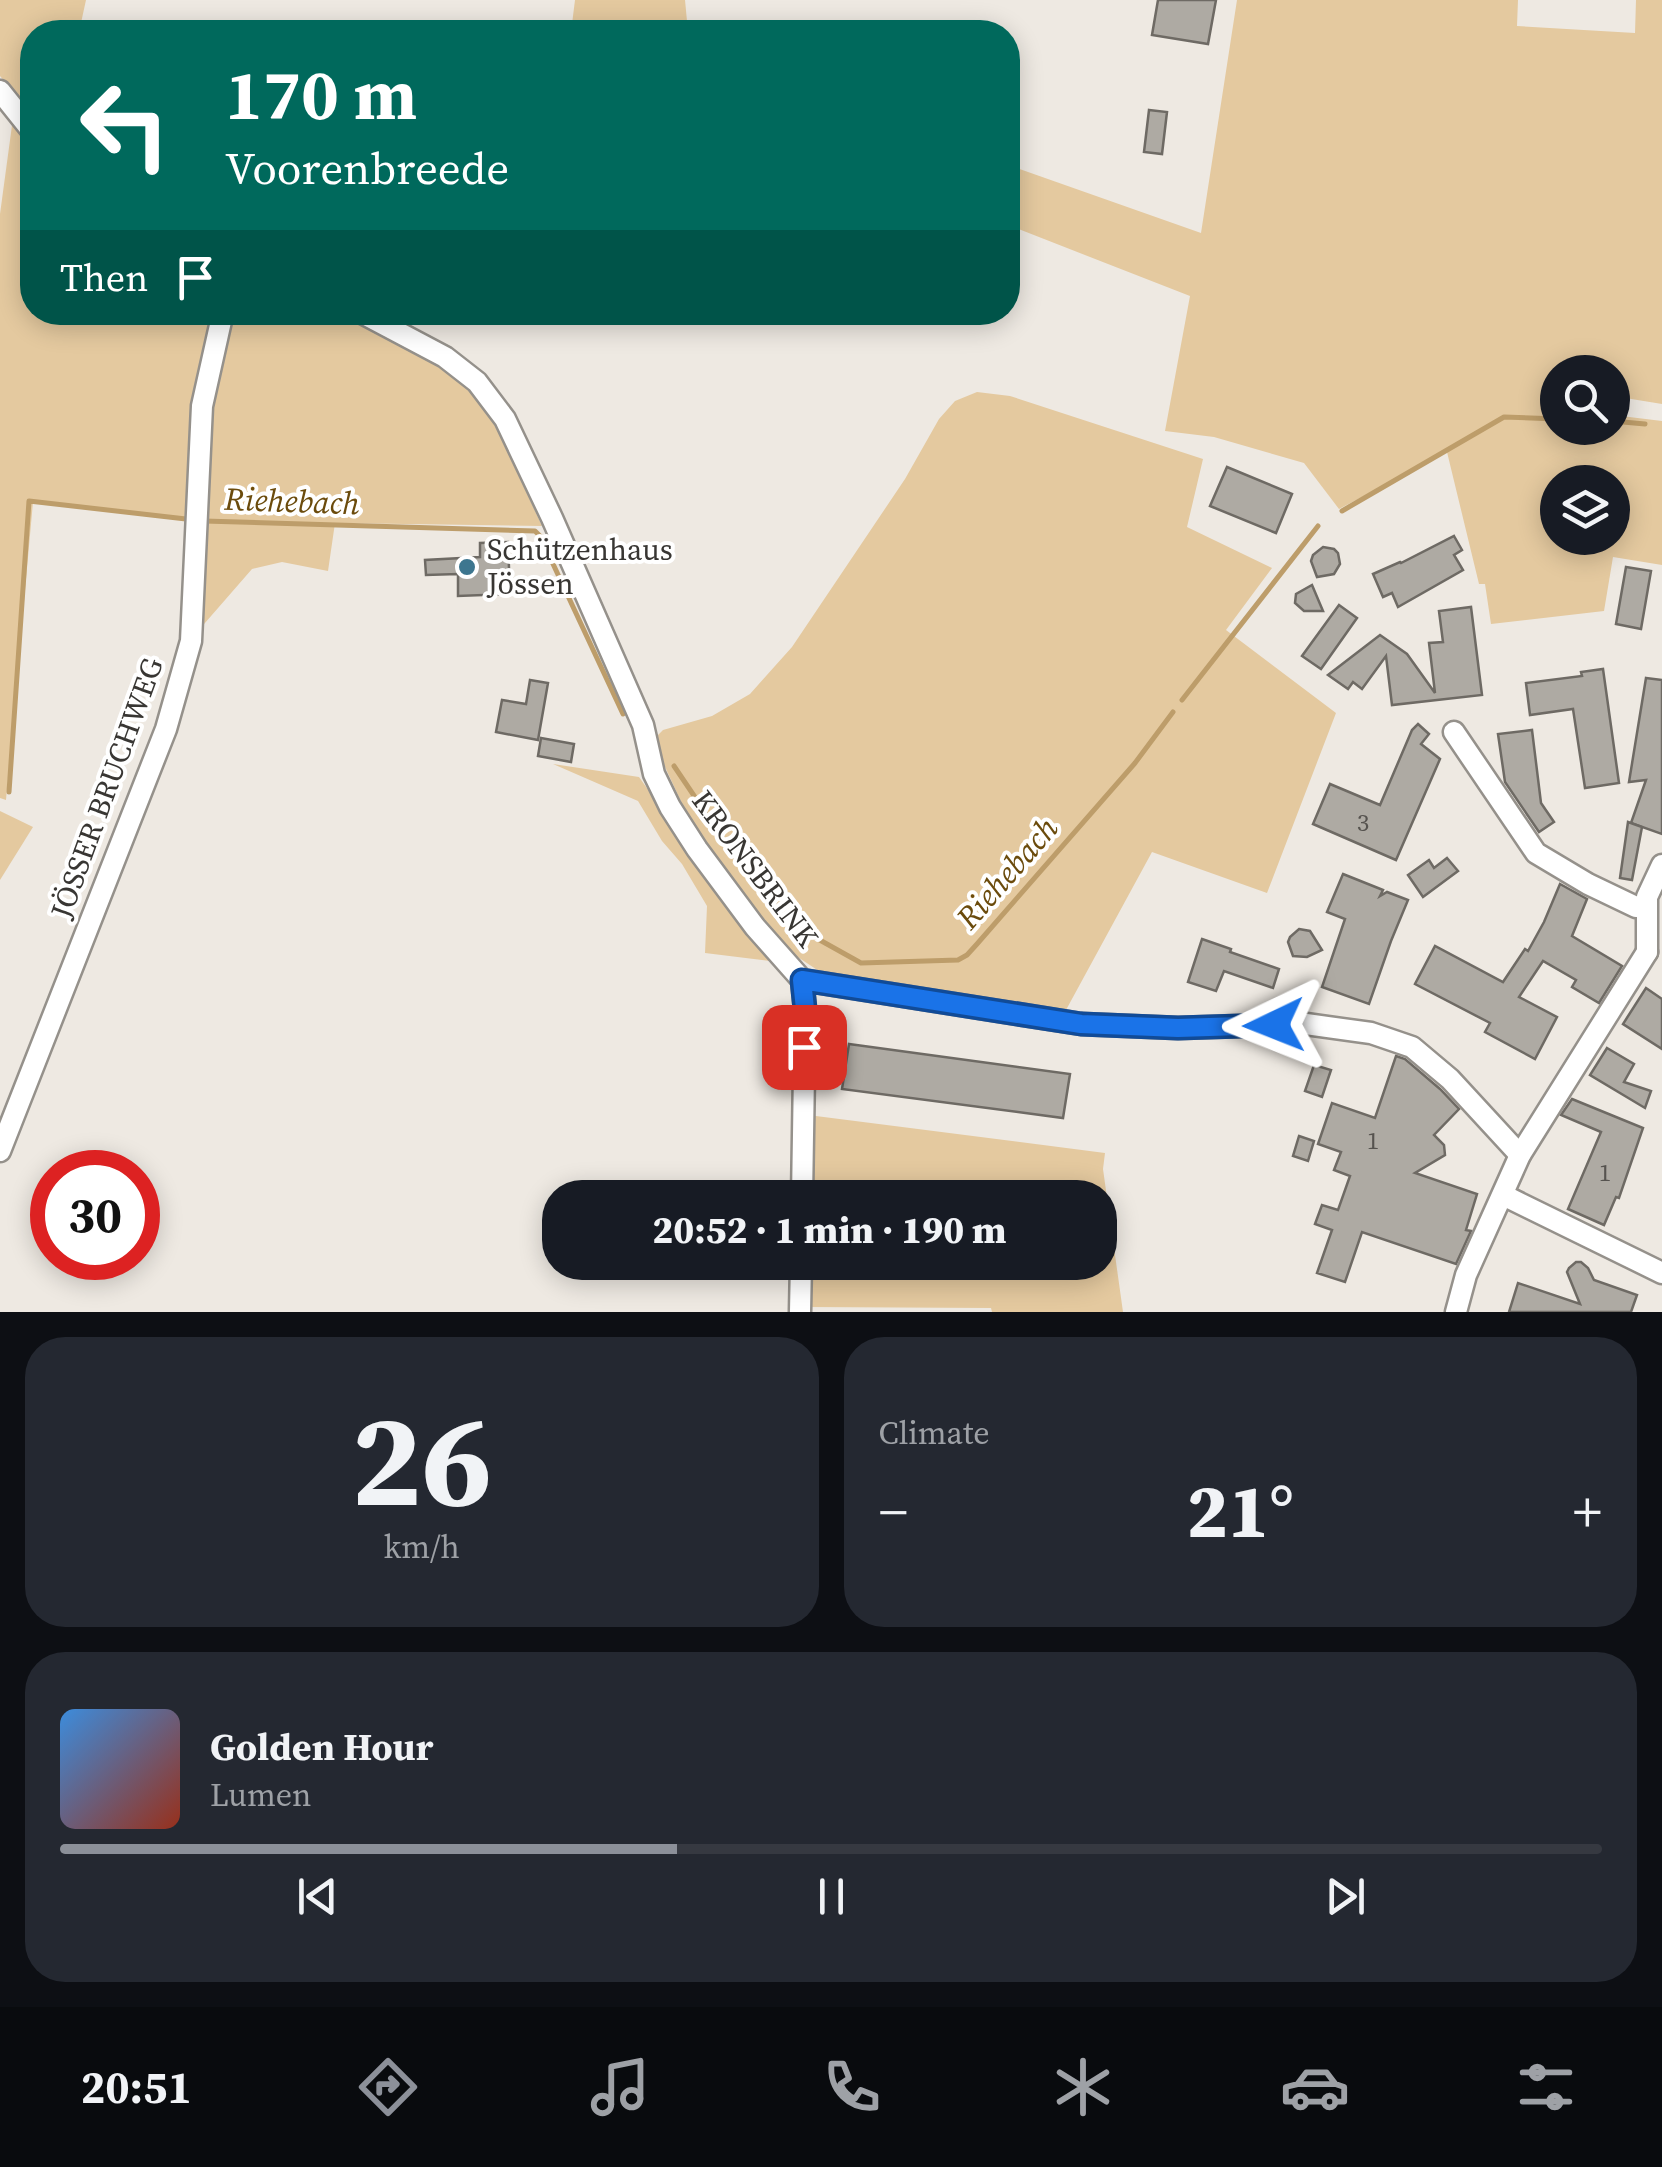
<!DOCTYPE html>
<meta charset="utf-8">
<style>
body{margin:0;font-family:"Source Serif 4",serif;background:#242831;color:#f1f3f6;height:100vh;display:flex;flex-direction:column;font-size:38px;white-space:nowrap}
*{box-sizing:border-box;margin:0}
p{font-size:32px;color:#9ea1a6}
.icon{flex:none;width:55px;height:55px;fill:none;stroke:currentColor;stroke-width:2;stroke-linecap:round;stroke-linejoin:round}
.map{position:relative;height:1312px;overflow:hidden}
.drawer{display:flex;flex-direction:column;gap:25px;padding:25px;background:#0d0f14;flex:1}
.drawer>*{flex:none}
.hud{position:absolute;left:20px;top:20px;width:1000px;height:305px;border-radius:40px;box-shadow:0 5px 25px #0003;background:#00695c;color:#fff;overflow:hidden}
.tools{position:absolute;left:1540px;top:355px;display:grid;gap:20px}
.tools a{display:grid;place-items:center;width:90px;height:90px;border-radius:50%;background:#171b24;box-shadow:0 5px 25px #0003;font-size:50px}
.speed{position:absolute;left:30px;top:1150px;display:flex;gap:20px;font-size:50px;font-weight:700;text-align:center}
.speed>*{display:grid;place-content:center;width:130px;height:130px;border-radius:50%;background:#171b24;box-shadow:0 5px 25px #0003;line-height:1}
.speed .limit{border:15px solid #d22;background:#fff;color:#111}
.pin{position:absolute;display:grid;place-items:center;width:85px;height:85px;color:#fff;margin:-42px;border-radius:20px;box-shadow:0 5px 15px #0006}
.me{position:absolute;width:110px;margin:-55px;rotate:268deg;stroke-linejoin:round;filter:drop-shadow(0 0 8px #0008)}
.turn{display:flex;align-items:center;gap:35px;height:210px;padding:0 40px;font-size:45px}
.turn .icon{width:130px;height:130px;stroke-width:2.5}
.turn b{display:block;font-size:70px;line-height:85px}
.then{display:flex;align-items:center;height:95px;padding:0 40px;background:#0003;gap:20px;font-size:38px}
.big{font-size:75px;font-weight:800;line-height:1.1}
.drawer .widget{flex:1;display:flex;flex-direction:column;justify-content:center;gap:15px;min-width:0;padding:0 35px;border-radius:40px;background:#242831}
.drawer .dial{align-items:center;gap:0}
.dial b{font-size:130px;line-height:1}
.song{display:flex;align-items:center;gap:30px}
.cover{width:120px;height:120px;border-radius:15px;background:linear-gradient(135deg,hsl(210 70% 55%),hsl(10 70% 35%))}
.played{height:10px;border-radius:5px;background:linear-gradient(90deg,#8c9099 40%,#363941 40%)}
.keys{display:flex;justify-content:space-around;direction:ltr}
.heat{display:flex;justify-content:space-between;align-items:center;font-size:55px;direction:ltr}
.drawer .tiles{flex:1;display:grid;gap:25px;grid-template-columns:1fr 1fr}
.widget:last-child{grid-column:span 2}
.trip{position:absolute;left:542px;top:1180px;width:575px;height:100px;border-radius:40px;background:#171b24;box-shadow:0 5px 25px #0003;font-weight:800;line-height:100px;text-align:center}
.tab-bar{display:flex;height:160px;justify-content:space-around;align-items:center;background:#090b0e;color:#9ea1a6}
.tab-bar .icon{width:70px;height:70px}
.tab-bar .selected{color:#8c9099}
.tab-bar b{font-size:45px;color:#f1f3f6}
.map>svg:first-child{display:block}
.green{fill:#e4c99f;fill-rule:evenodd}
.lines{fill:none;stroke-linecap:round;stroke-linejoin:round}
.stream{stroke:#bd9d6a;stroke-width:5}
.building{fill:#aeaaa3;stroke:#6e6a64;stroke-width:2.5}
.minor-casing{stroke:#95918b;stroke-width:25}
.minor{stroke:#fff;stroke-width:20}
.route-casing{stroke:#114b97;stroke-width:25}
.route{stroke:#1a73e8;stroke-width:18}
.poi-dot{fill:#3d768f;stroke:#fff;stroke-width:4}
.labels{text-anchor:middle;stroke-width:8;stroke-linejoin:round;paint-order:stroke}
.number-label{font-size:25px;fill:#56534f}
.poi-label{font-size:30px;fill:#383633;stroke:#fff;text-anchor:start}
.street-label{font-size:30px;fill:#383633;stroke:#fff}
.water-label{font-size:32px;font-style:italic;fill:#6b4b0c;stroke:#fff}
</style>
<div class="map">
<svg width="1662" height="1312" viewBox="0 0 1662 1312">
<rect width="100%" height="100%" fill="#eee9e2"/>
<g class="green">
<path d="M 0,0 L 86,0 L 79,32 L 32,32 L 32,114 L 0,76 Z"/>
<path d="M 575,0 L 685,0 L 688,32 L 571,32 Z"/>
<path d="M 1237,0 L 1518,0 L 1517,26 L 1635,33 L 1636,0 L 1662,0 L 1662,404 L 1613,396 L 1612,372 L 1558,372 L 1558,428 L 1612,428 L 1613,415 L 1662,421 L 1662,565 L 1613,557 L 1604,611 L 1491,624 L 1485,584 L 1479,584 L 1447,452 L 1339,509 L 1304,463 L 1214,437 L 1165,431 L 1190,296 L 1008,225 L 1008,165 L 1201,233 ZM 1558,482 L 1612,482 L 1612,538 L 1558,538 Z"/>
<path d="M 13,118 L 32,145 L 32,312 L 218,313 L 192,520 L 33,502 L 6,800 L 0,798 L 0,214 Z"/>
<path d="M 230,313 L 334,313 L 363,322 L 460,375 L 493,419 L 542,526 L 335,523 L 328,571 L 282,562 L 252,569 L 198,631 L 206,406 Z"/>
<path d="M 977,392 L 1010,396 L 1203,459 L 1187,527 L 1272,568 L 1226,630 L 1336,713 L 1267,893 L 1152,852 L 1060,1021 L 831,979 L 784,948 L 755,914 L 690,821 L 660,756 L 656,737 L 663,730 L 712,716 L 750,694 L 792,647 L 905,479 L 939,419 L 955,401 Z"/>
<path d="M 553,764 L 639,777 L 770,961 L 705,953 L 707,906 L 682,864 L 662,841 L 638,801 Z"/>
<path d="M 0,811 L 33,827 L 0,880 Z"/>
<path d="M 808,1115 L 1105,1153 L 1103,1169 L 1123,1312 L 992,1312 L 991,1308 L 805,1307 L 806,1263 L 1100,1262 L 1100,1198 L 807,1197 Z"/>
</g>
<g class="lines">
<g class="stream">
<path d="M 1612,421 L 1645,424"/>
<path d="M 1342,511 L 1504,417 L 1558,419"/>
<path d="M 204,521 L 535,531 L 540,536 L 623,714"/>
<path d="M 1182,700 L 1318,526"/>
<path d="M 674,766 L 738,861 L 787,917 L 800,929 L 861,963 L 958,960 L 967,955 L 977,944 L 1135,763 L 1173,712"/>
<path d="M 9,792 L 29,501 L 186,519"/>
</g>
</g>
<g class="building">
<path d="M 1158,0 L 1216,0 L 1208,44 L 1152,35 Z"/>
<path d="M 1149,110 L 1167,112 L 1162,154 L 1144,152 Z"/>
<path d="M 1227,467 L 1292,494 L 1276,533 L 1210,506 Z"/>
<path d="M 1454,536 L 1462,550 L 1454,555 L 1463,570 L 1398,607 L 1392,593 L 1383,597 L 1373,574 L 1400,562 L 1401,563 Z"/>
<path d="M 508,542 L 510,594 L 458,596 L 458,574 L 426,575 L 425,560 L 480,557 L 480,543 Z"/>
<path d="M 1323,547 L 1334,549 L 1338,553 L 1340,564 L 1334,574 L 1317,577 L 1311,561 L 1313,555 Z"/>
<path d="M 1626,567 L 1651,571 L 1641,629 L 1616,624 Z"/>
<path d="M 1312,585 L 1323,611 L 1304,611 L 1295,603 L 1296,594 Z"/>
<path d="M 1339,605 L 1357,618 L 1321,669 L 1302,656 Z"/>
<path d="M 1471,607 L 1482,695 L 1392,705 L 1386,656 L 1362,689 L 1353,682 L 1348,689 L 1328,675 L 1380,635 L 1407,654 L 1435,693 L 1429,643 L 1443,642 L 1439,611 Z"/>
<path d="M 1603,669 L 1619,783 L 1585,788 L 1573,709 L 1530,715 L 1526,683 L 1582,676 L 1581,672 Z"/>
<path d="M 1646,678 L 1662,680 L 1662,834 L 1631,823 L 1646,780 L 1629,782 Z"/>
<path d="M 530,680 L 548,683 L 538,740 L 496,732 L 502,700 L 526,704 Z"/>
<path d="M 1418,724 L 1429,734 L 1421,744 L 1440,759 L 1396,860 L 1313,824 L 1330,784 L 1380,805 L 1412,730 Z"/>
<path d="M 1532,730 L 1541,803 L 1554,822 L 1539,832 L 1505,782 L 1498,734 Z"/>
<path d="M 541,738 L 574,744 L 571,762 L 538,756 Z"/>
<path d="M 1628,822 L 1642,827 L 1632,880 L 1620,878 Z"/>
<path d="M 1447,858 L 1458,871 L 1423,897 L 1408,875 L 1429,860 L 1434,868 Z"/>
<path d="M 1343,874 L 1383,890 L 1380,896 L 1387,892 L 1408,900 L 1391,941 L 1369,1004 L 1322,987 L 1345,919 L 1327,912 Z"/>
<path d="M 1560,884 L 1587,899 L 1572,936 L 1622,966 L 1599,1003 L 1572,987 L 1576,980 L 1543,961 L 1519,997 L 1557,1017 L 1535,1059 L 1485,1032 L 1490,1023 L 1415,984 L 1435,946 L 1503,982 L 1525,949 L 1528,951 L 1544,922 Z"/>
<path d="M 1299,929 L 1310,931 L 1322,950 L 1307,957 L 1293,956 L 1288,942 L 1290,937 Z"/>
<path d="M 1202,939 L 1231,949 L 1230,952 L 1279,969 L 1273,988 L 1224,971 L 1216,991 L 1188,982 Z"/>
<path d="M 1646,988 L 1662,999 L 1662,1049 L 1623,1024 Z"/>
<path d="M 849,1044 L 1070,1074 L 1063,1118 L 842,1089 Z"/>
<path d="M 1607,1048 L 1634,1064 L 1624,1082 L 1651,1091 L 1645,1108 L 1590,1075 Z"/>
<path d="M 1396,1056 L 1405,1059 L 1440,1089 L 1459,1109 L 1434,1135 L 1444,1145 L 1445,1155 L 1415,1173 L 1477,1194 L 1466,1230 L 1471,1231 L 1456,1264 L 1362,1232 L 1345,1282 L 1317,1273 L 1332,1230 L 1315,1224 L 1322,1205 L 1338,1210 L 1350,1176 L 1334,1170 L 1341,1152 L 1318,1144 L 1332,1103 L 1375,1118 Z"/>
<path d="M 1314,1065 L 1331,1070 L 1322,1097 L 1305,1091 Z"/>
<path d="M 1572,1099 L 1643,1128 L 1619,1198 L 1616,1197 L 1604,1225 L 1568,1209 L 1601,1132 L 1561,1115 Z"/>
<path d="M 1299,1136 L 1314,1141 L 1308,1161 L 1293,1156 Z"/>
<path d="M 1576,1262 L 1581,1262 L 1588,1268 L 1594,1280 L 1637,1295 L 1631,1312 L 1509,1312 L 1518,1283 L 1580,1304 L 1567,1272 L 1569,1268 Z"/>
</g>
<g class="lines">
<g class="minor-casing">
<g id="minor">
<path d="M 0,91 L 32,131"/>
<path d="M 360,312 L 445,357 L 477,382 L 505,419 L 552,518 L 643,725 L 654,774 L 670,807 L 697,849 L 755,927 L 802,980 L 1081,1024 L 1178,1028 L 1306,1024 L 1371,1033 L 1412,1047 L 1450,1079 L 1520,1155"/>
<path d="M 1454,732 L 1536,853 L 1588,884 L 1636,907 L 1646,906"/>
<path d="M 1647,952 L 1647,897 L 1662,865"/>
<path d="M 0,1151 L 166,729 L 191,641 L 202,406 L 223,312"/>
<path d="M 1503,1195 L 1662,1273"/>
<path d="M 802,1198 L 805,1009 L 802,980"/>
<path d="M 800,1312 L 801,1262"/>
<path d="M 1456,1312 L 1466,1275 L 1520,1155 L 1647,952"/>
</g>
</g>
<use href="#minor" class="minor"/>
</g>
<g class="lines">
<g class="route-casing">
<path id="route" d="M 804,1047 L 805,1009 L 802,980 L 1081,1024 L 1178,1028 L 1274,1025"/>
</g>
<use href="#route" class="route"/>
</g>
<circle class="poi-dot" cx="467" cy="567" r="10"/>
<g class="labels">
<g class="number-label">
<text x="1363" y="831">3</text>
<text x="1373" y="1149">1</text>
<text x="1605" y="1181">1</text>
</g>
<g class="poi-label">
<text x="487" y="560">Schützenhaus<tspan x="487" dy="34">Jössen</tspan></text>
</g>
<g class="street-label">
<text transform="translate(107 788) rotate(-70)" y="10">JÖSSER BRUCHWEG</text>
<text transform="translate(755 869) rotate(53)" y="10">KRONSBRINK</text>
</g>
<g class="water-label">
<text transform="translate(292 501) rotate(2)" y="11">Riehebach</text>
<text transform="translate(1007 873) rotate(-49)" y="11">Riehebach</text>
</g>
</g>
</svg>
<div class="tools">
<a><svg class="icon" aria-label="search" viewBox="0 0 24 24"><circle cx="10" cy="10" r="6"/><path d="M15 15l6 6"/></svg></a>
<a><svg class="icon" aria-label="layers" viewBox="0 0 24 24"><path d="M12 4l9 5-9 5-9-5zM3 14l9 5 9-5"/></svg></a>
</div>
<div class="speed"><div class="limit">30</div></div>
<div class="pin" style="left:804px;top:1047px;background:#d93025"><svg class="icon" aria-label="arrive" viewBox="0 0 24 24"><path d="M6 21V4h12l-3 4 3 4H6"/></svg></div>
<svg class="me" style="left:1274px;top:1025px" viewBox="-20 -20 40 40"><path d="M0-17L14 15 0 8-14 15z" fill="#1a73e8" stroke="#fff" stroke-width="4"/></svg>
<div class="trip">20:52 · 1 min · 190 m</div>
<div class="hud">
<div class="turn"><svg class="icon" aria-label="left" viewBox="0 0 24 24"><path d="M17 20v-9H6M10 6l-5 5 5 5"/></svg><div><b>170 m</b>Voorenbreede</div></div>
<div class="then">Then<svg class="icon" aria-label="arrive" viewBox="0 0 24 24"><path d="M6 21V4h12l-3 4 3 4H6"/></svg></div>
</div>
</div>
<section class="drawer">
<div class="tiles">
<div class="widget dial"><b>26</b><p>km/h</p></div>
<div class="widget"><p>Climate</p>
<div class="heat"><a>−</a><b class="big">21°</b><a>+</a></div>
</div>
<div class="widget">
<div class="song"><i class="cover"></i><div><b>Golden Hour</b><p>Lumen</p></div></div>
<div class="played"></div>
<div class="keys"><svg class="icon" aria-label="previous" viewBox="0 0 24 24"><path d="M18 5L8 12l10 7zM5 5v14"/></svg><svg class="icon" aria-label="pause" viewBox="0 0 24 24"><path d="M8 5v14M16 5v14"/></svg><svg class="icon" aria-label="next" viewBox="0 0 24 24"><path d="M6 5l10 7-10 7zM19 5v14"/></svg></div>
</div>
</div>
</section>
<nav class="tab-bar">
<b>20:51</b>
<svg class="icon selected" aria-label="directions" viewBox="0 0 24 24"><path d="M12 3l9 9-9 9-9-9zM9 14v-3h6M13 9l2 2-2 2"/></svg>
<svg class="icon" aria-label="music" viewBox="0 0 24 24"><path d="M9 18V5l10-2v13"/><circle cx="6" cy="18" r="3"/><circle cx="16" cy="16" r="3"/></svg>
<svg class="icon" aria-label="phone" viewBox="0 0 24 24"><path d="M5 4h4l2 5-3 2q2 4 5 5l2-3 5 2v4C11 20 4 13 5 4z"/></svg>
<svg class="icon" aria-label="climate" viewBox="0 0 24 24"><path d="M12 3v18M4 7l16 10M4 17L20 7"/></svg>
<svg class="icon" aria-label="car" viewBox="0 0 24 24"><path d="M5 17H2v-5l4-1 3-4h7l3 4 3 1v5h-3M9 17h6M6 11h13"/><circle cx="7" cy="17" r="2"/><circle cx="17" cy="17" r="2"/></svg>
<svg class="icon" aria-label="filters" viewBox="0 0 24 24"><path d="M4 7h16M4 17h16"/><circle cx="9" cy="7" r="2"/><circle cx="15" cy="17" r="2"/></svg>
</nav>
